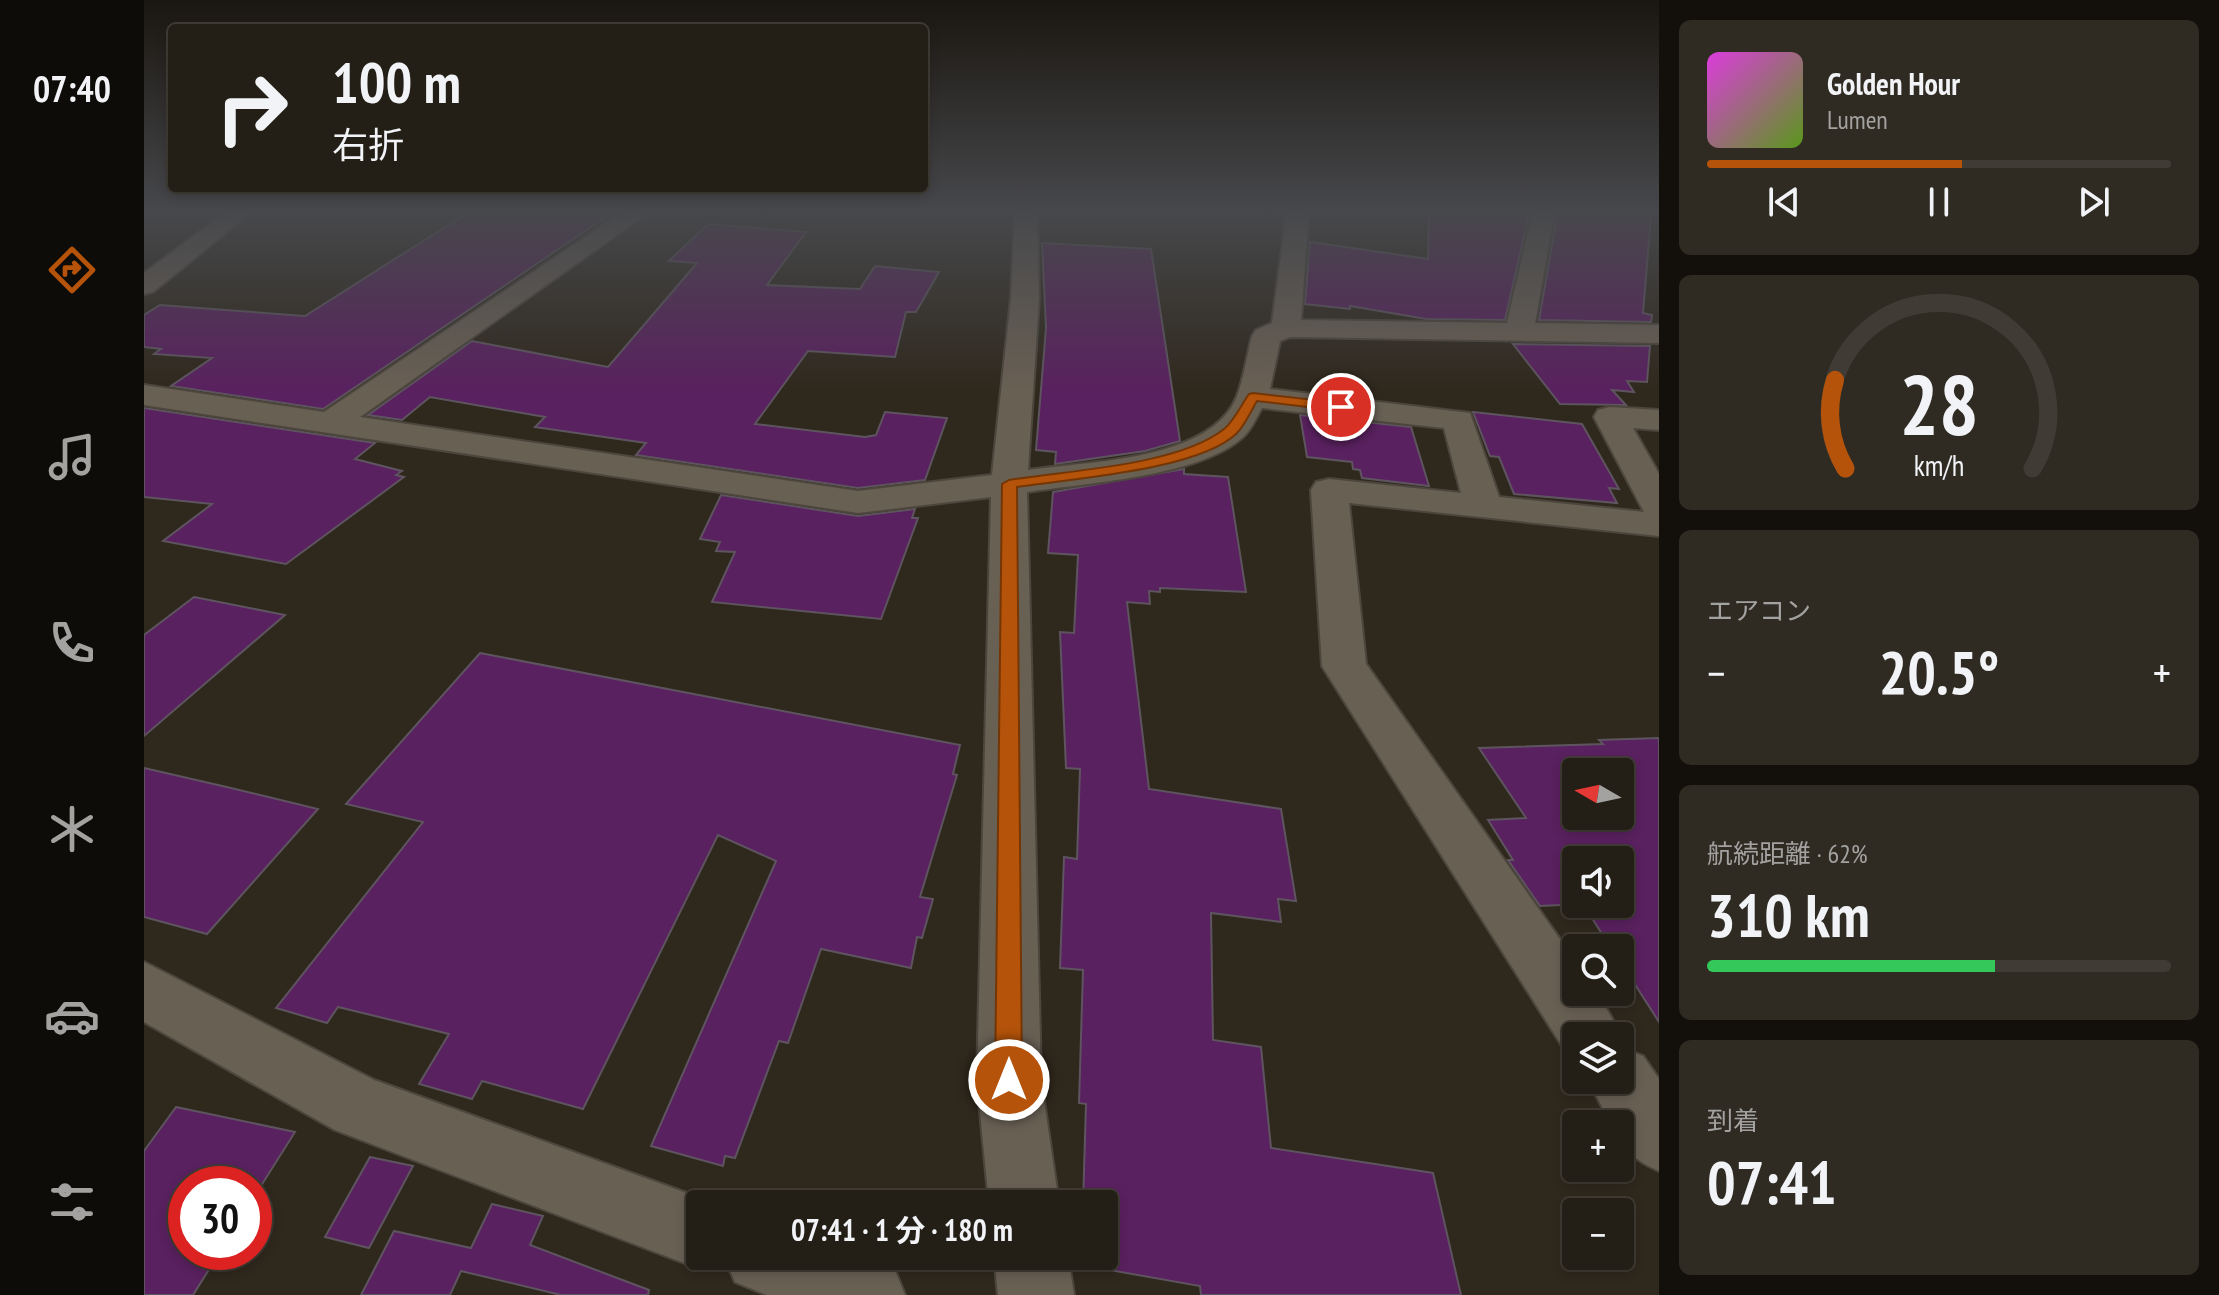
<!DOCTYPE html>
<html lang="ja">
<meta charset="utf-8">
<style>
body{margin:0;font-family:"PT Sans Narrow","Noto Sans JP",sans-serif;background:#2f2b23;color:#f1f3f6;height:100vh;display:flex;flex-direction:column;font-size:30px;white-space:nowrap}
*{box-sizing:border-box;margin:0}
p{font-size:26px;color:#a3a2a1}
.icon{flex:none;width:44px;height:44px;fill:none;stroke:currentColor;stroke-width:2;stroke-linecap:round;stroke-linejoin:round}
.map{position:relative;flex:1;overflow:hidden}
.sheet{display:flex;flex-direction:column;gap:20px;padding:20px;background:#13100c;width:560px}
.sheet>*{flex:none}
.hud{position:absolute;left:24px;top:24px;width:760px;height:168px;border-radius:8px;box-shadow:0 4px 12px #0003,0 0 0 2px #403c35;background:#231e16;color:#f1f3f6;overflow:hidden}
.needle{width:52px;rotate:279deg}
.buttons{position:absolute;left:1418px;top:758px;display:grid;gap:16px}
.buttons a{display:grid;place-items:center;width:72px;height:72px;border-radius:8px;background:#231e16;box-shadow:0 4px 12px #0003,0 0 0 2px #403c35;font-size:40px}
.speed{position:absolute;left:24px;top:1166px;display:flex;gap:16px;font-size:40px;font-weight:700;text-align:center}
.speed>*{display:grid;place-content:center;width:104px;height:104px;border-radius:50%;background:#231e16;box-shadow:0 4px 12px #0003,0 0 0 2px #403c35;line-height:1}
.speed .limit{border:12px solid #d22;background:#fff;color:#111}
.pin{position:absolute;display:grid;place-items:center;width:68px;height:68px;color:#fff;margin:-34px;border:4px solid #fff;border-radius:50%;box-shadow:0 2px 8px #0007}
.me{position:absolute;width:88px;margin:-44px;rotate:0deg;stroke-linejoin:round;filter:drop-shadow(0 0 6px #0008)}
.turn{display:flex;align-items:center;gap:28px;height:168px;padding:0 32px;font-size:36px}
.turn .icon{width:104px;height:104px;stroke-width:2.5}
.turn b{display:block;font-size:56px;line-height:68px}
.big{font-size:60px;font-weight:700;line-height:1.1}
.sheet .card{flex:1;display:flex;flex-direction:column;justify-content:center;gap:12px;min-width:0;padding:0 28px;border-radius:12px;background:#2f2b23}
.sheet .dial{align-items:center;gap:0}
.dial svg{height:208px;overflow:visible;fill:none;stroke:#403c35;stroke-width:7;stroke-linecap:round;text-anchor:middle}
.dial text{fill:#f1f3f6;stroke:none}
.song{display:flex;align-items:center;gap:24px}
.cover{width:96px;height:96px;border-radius:12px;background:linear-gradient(135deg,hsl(300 70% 55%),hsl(90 70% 35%))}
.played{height:8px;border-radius:4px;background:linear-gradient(90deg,#b45309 55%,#403c35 55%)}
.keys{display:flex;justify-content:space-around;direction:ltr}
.heat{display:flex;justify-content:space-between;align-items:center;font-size:44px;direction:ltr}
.charge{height:12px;border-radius:6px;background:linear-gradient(90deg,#34c759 62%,#403c35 0)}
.trip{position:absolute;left:542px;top:1190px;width:432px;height:80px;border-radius:8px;background:#231e16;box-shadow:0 4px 12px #0003,0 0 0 2px #403c35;font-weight:700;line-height:80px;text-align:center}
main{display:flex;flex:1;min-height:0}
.tab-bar{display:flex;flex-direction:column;width:144px;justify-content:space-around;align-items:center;background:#0e0c09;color:#a3a2a1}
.tab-bar .icon{width:56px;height:56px}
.tab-bar .current{color:#b45309}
.tab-bar b{font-size:36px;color:#f1f3f6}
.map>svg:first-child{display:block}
.building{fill:#59215f;stroke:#5e545f;stroke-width:2;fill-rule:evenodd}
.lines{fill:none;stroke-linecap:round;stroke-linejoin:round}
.street-casing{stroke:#4c463d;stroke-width:4}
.street{fill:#696054;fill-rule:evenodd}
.route{fill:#b45309;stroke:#753606;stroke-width:2}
</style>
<main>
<nav class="tab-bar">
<b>07:40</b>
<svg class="icon current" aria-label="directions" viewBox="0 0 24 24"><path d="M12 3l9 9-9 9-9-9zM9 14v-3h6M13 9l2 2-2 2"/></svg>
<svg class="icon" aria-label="music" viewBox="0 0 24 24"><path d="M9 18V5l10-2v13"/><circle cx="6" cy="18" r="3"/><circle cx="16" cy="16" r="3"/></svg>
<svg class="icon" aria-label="phone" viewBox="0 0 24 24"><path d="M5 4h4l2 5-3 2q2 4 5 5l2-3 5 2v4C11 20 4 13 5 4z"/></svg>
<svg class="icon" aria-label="climate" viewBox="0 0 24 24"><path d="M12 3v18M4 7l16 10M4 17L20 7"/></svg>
<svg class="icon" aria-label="car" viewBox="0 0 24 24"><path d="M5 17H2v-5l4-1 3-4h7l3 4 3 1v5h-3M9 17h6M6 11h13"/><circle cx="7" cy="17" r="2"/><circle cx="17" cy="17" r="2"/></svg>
<svg class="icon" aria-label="filters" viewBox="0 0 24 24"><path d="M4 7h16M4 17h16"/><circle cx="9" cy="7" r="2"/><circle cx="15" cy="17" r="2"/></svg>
</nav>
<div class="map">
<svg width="1515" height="1295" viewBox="0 0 1515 1295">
<rect width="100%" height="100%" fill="#2f281d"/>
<g class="building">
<path d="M 328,210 L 472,210 L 179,409 L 27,386 L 68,358 L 10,354 L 17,349 L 0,347 L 0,315 L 16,305 L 161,316 Z"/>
<path d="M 1285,210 L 1386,210 L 1361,320 L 1282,319 L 1206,306 L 1206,309 L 1161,304 L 1166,242 L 1284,259 Z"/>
<path d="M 1414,210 L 1478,210 L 1507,216 L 1499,313 L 1508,315 L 1507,322 L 1395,320 Z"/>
<path d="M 564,224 L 662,232 L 623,285 L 716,289 L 731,266 L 795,272 L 772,312 L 762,312 L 751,357 L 664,351 L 611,424 L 721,437 L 732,435 L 741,412 L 803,418 L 781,480 L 714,488 L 492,455 L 502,443 L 391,427 L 401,417 L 286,397 L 258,420 L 224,415 L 328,341 L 464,367 L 553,263 L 525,261 Z"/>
<path d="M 898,243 L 1007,249 L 1036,441 L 1001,451 L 911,464 L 912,452 L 892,450 L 902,328 Z"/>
<path d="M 1369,344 L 1506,346 L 1503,382 L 1483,381 L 1490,392 L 1468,390 L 1482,405 L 1416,404 Z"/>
<path d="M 0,408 L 231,443 L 211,459 L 258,471 L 252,475 L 260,477 L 142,564 L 19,541 L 68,504 L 0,497 Z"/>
<path d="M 1329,412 L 1438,424 L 1475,489 L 1465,488 L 1473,503 L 1370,494 L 1355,457 L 1346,456 Z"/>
<path d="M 1156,415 L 1267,427 L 1285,486 L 1218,478 L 1216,470 L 1209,469 L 1208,462 L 1163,457 Z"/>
<path d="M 1040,469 L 1040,474 L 1084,477 L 1102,592 L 1016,588 L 1016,592 L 1005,591 L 1006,604 L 983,602 L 1005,789 L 1137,809 L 1152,901 L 1134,899 L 1137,922 L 1067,913 L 1069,1040 L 1117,1047 L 1127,1148 L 1289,1173 L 1317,1295 L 1057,1295 L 1056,1286 L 960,1269 L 960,1204 L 939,1204 L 942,1104 L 935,1103 L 939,970 L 916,968 L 920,857 L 933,859 L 936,769 L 922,768 L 916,632 L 930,633 L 934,555 L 904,553 L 909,492 Z"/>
<path d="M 577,495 L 714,516 L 771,509 L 768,518 L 774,518 L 737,619 L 568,602 L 591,552 L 572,551 L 576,542 L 556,539 Z"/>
<path d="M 50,597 L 141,615 L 0,736 L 0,635 Z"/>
<path d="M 336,653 L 816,745 L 809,774 L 813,775 L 776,897 L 789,899 L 778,938 L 773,937 L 767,968 L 677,949 L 644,1043 L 635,1041 L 591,1158 L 581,1156 L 579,1166 L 507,1146 L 632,861 L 574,835 L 439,1109 L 338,1081 L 328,1099 L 275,1084 L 305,1034 L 194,1007 L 183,1023 L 132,1008 L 279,822 L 202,804 Z"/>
<path d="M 1515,738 L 1515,1022 L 1476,961 L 1476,948 L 1467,948 L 1439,904 L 1396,906 L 1364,860 L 1369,860 L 1344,820 L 1382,818 L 1335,748 L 1459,744 L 1455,740 ZM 1432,772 L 1476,772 L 1476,816 L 1432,816 ZM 1432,860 L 1476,860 L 1476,904 L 1432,904 Z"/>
<path d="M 0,768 L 87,788 L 174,809 L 63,934 L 0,917 Z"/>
<path d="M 32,1107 L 151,1132 L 110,1197 L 110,1184 L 42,1184 L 42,1252 L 76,1252 L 49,1295 L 0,1295 L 0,1151 Z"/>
<path d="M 226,1157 L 269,1166 L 225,1248 L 181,1237 Z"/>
<path d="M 348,1204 L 399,1216 L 386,1245 L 505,1290 L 504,1295 L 417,1295 L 317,1271 L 306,1295 L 217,1295 L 250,1231 L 327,1248 Z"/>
</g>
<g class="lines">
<g class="street-casing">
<g id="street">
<path d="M 85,210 L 110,210 L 9,292 L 0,294 L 0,273 Z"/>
<path d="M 482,210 L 508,210 L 216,417 L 714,491 L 848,475 L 867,298 L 871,210 L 893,210 L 895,298 L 884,470 C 944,461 1068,461 1093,396 C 1100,377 1103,355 1108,336 L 1112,330 L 1128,323 L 1143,210 L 1165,210 L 1157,320 L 1363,323 L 1389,210 L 1411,210 L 1391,323 L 1515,325 L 1515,343 L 1146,337 L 1136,341 L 1126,389 L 1326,413 L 1355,497 L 1500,512 L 1450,417 L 1454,410 L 1466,407 L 1515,410 L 1515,430 L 1489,428 L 1515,474 L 1515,536 L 1205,503 L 1222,664 L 1432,962 L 1432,992 L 1453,992 L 1478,1036 L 1476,1041 L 1476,1036 L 1432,1036 L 1432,1060 L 1425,1057 L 1178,666 L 1167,490 L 1172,482 L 1185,479 L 1317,493 L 1300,428 L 1118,408 C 1112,418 1107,431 1098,438 C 1053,477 942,483 883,492 L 897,1080 L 915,1204 L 845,1204 L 833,1080 L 847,497 L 714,513 L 0,405 L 0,385 L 180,412 Z"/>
<path d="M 0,962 L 230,1080 L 573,1204 L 556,1204 L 556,1256 L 719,1256 L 750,1268 L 761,1295 L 623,1295 L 591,1282 L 581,1259 L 556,1269 L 191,1130 L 0,1022 Z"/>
<path d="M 1476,1047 L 1499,1056 L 1515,1079 L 1515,1171 C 1493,1161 1476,1151 1476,1124 L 1467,1124 L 1444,1080 L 1476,1080 Z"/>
<path d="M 850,1256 L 924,1256 L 930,1295 L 854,1295 Z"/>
</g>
</g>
<use href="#street" class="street"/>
</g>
<linearGradient id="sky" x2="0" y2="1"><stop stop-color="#1a1610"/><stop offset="0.54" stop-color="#47484c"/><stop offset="1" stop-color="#47484c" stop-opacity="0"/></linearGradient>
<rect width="1515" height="391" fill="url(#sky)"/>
<path class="route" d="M 1109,393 L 1197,403 L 1204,407 L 1197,411 L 1113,401 C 1107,411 1101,425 1093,433 C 1056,470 926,479 873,487 L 878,1080 L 874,1090 L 865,1093 L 855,1090 L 851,1080 L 858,484 L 865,480 C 925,470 1033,466 1080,429 C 1090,421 1097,405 1105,394 Z"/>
</svg>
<div class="buttons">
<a><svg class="needle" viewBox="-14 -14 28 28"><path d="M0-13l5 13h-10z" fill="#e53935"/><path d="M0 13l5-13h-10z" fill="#a3a2a1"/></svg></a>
<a><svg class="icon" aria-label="sound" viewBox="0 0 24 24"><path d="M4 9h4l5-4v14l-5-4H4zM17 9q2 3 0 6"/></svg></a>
<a><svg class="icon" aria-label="search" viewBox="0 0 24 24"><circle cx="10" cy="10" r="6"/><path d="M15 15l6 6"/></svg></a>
<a><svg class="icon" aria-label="layers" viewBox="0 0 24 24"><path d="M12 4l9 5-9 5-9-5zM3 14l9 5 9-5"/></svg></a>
<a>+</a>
<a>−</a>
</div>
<div class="speed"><div class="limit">30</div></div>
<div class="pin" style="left:1197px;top:407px;background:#d93025"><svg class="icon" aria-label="arrive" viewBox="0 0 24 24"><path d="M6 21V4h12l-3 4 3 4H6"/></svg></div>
<svg class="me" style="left:865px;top:1080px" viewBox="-20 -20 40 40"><circle r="17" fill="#b45309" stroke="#fff" stroke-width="3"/><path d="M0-11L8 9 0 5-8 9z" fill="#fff"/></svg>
<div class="trip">07:41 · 1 分 · 180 m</div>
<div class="hud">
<div class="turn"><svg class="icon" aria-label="right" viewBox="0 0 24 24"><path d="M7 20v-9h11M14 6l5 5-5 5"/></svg><div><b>100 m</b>右折</div></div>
</div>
</div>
<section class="sheet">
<div class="card">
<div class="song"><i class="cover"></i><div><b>Golden Hour</b><p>Lumen</p></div></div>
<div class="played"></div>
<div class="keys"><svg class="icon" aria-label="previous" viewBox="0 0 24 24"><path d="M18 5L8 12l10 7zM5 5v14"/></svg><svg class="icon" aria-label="pause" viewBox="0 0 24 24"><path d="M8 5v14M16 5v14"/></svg><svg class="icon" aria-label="next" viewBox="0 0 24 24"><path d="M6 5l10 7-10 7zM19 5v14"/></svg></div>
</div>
<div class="card dial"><svg viewBox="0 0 100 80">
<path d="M14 69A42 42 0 1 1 86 69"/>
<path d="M14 69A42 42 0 0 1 10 35" stroke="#b45309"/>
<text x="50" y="56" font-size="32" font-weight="700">28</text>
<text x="50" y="72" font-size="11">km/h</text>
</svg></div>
<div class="card"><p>エアコン</p>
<div class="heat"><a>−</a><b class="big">20.5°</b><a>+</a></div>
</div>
<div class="card"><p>航続距離 · 62%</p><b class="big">310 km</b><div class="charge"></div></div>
<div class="card"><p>到着</p><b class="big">07:41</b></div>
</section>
</main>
